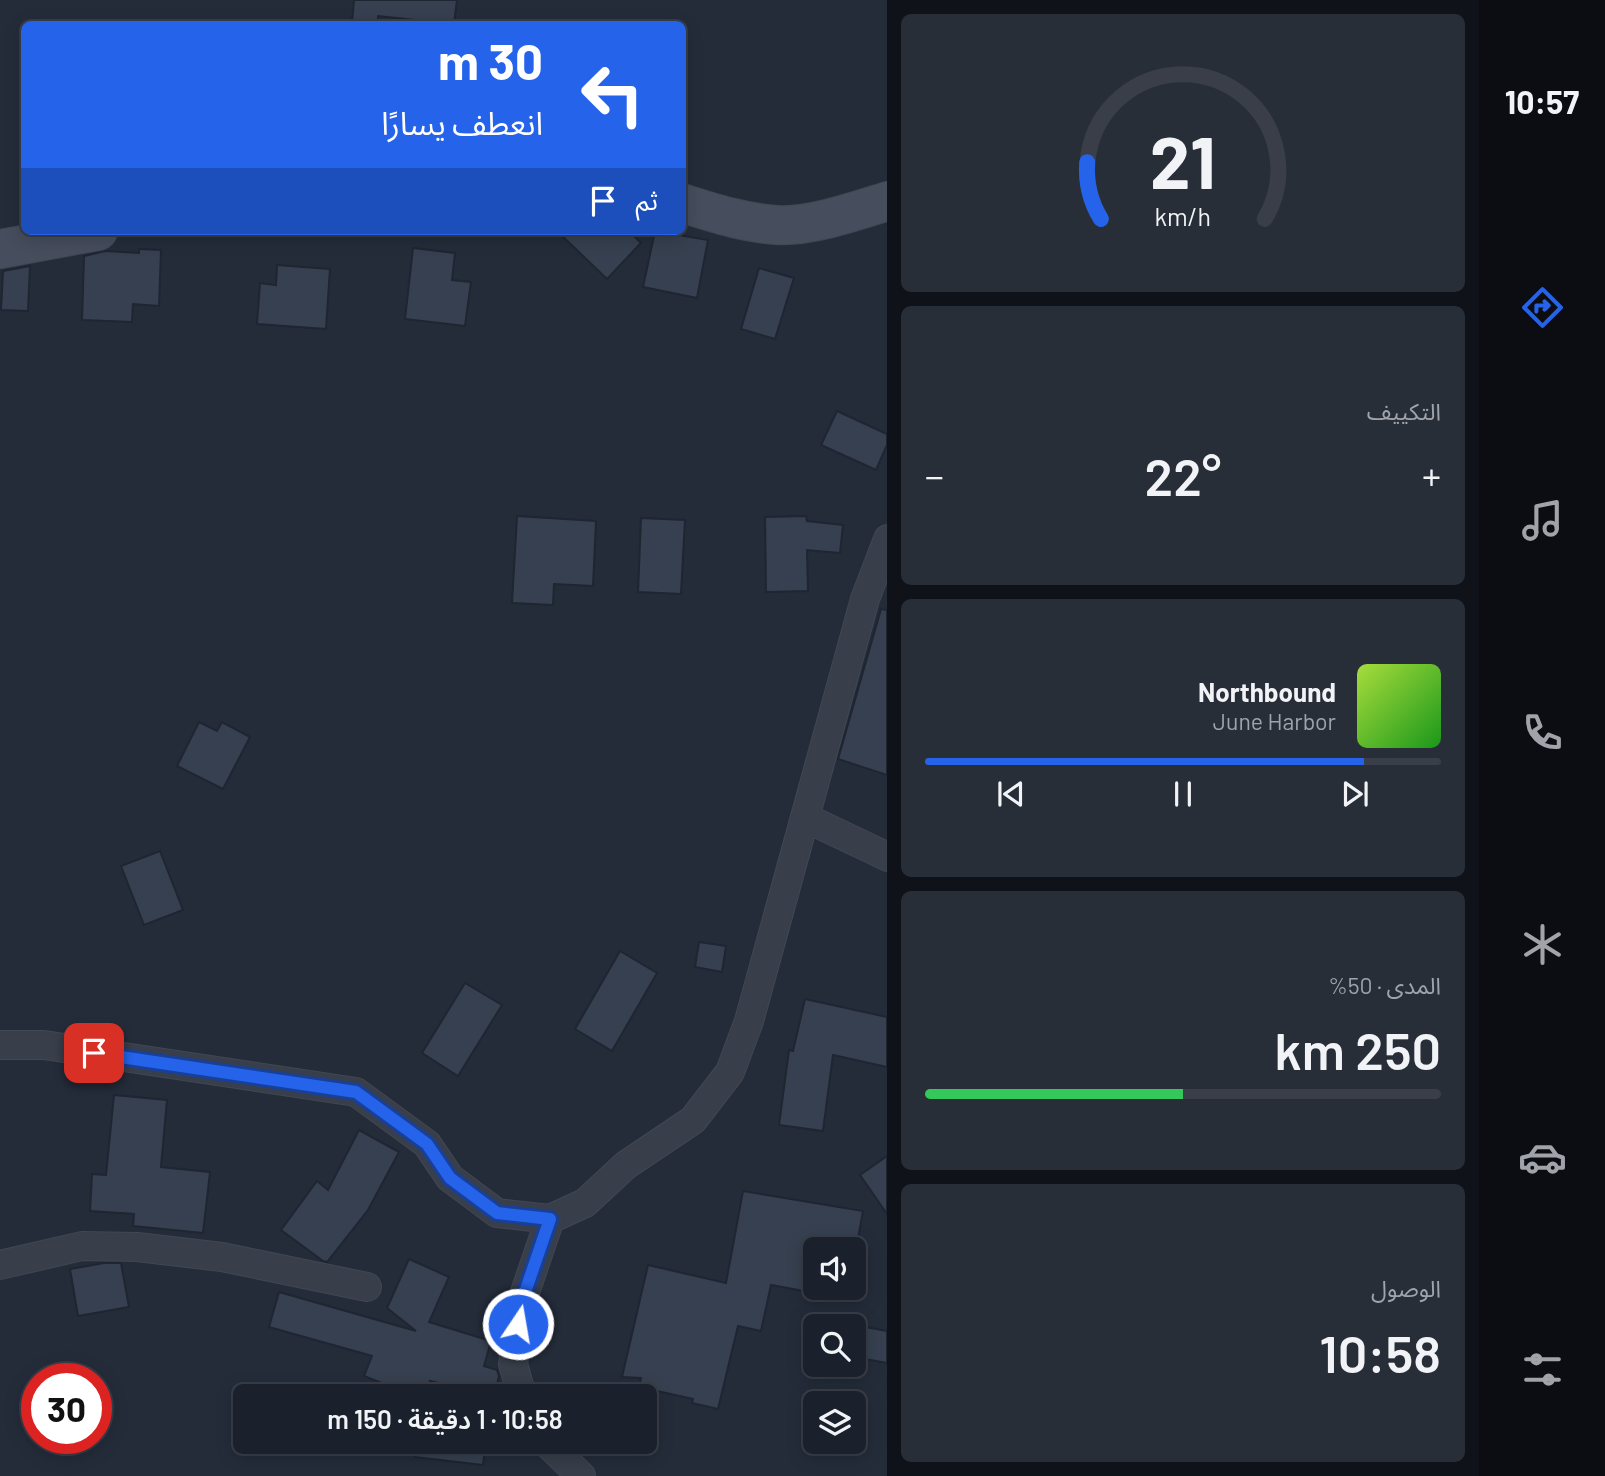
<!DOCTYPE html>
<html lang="ar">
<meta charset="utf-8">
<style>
body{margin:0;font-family:Barlow,"Noto Sans Arabic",sans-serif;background:#282e38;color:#f1f3f6;direction:rtl;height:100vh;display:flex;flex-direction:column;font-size:26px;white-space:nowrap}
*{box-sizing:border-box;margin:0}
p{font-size:23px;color:#a0a3a9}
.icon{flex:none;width:38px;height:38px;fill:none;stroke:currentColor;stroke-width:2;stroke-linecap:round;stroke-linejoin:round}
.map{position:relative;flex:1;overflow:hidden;direction:ltr}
.panel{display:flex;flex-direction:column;gap:14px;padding:14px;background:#0f1218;width:592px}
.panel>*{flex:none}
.guide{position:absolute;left:21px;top:21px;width:665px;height:214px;border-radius:10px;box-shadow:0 4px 18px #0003,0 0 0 2px #393e48;direction:rtl;background:#2563eb;color:#fff;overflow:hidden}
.controls{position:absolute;left:803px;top:1237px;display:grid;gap:14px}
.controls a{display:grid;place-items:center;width:63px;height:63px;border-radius:10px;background:#1b212c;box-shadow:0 4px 18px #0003,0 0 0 2px #393e48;font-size:35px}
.speed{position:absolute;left:21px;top:1363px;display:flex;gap:14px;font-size:35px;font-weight:700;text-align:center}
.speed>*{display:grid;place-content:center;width:91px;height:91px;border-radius:50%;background:#1b212c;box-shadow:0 4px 18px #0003,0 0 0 2px #393e48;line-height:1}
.speed .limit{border:10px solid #d22;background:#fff;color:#111}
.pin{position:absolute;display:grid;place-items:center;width:60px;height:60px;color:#fff;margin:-30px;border-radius:14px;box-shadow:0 4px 10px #0006}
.me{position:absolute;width:77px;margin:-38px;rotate:12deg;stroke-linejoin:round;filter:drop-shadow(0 0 5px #0008)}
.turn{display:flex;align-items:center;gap:24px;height:147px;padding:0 28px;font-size:32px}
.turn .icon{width:91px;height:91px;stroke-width:2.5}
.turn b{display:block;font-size:49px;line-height:60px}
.then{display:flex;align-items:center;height:66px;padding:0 28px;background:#0003;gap:14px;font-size:26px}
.big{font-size:52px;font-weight:600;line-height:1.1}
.panel .widget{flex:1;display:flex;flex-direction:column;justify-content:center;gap:10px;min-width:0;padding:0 24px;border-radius:10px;background:#282e38}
.panel .dial{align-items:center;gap:0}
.dial svg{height:182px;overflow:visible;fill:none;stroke:#393e48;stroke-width:7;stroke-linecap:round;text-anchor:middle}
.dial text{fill:#f1f3f6;stroke:none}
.song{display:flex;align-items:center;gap:21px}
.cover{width:84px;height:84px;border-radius:10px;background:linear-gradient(135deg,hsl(80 70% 55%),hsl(120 70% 35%))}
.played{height:7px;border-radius:4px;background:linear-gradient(90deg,#2563eb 85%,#393e48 85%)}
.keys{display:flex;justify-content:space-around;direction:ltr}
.heat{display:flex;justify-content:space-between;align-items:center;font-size:38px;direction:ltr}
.charge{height:10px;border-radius:5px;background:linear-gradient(90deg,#34c759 50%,#393e48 0)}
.trip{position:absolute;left:233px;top:1384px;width:424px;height:70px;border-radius:10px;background:#1b212c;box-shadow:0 4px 18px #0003,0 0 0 2px #393e48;font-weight:600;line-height:70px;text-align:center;direction:rtl}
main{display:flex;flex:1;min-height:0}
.menu{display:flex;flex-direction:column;width:126px;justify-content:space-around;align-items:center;background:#0b0d12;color:#a0a3a9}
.menu .icon{width:49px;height:49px}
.menu .on{color:#2563eb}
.menu b{font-size:32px;color:#f1f3f6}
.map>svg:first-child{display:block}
.building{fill:#364050;stroke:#1f2531;stroke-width:2}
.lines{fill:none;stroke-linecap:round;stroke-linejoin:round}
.minor-casing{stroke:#414753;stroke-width:30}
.secondary-casing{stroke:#414753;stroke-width:40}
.minor{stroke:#383e4a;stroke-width:28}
.secondary{stroke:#464d5d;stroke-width:38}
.route-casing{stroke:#184099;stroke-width:18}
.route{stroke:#2563eb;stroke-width:12}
</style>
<main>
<nav class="menu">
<b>10:57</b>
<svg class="icon on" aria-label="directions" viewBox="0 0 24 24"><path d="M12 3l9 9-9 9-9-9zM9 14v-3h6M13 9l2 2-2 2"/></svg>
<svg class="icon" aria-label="music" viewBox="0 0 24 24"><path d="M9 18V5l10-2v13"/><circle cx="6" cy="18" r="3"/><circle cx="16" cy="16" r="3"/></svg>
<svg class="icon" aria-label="phone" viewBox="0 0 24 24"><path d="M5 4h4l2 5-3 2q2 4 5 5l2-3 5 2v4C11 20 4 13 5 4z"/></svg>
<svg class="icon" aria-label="climate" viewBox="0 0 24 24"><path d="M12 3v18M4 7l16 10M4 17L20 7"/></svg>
<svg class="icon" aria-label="car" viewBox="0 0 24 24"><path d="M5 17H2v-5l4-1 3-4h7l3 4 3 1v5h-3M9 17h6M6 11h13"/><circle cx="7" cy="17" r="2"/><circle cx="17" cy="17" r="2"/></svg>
<svg class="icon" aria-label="filters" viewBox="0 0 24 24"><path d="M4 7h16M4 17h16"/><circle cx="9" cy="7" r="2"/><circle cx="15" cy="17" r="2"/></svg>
</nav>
<section class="panel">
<div class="widget dial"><svg viewBox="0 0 100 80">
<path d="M14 69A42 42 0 1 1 86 69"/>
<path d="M14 69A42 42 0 0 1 8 44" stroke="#2563eb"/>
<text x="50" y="56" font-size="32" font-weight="700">21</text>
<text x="50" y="72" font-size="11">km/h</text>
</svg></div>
<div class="widget"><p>التكييف</p>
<div class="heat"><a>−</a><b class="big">22°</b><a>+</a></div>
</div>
<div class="widget">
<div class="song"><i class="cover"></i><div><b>Northbound</b><p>June Harbor</p></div></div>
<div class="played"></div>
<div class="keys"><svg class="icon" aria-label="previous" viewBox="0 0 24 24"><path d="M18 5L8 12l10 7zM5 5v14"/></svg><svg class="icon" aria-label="pause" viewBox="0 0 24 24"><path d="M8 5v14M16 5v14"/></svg><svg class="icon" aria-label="next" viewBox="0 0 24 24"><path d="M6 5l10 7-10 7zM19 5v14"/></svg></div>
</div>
<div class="widget"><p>المدى · 50%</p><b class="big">250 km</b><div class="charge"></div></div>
<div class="widget"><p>الوصول</p><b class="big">10:58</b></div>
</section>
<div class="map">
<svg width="888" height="1476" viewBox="0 0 888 1476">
<rect width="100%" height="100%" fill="#242c3a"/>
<g class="building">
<path d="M 354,0 L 457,0 L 454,24 L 378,16 L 378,24 L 352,23 Z"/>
<path d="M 557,231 L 629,231 L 641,243 L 607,279 Z"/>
<path d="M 655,231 L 708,240 L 697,298 L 643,287 Z"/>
<path d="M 413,248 L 455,253 L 452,280 L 471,282 L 465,326 L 405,319 Z"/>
<path d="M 139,249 L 161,250 L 159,306 L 133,304 L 132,322 L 82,320 L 84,256 L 105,251 L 139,253 Z"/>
<path d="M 277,265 L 330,269 L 326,329 L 257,324 L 260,283 L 276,285 Z"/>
<path d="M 30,266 L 28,311 L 1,310 L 3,271 Z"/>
<path d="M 759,268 L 794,278 L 775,339 L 741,329 Z"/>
<path d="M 837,411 L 887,434 L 887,445 L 876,470 L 821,445 Z"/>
<path d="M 517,516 L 596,521 L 593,586 L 554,584 L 553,605 L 512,603 Z"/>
<path d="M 806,516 L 807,521 L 843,525 L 840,553 L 807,550 L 808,591 L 766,592 L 765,517 Z"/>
<path d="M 641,518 L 685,520 L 681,594 L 638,592 Z"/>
<path d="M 881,609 L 887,610 L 887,775 L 838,759 Z"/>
<path d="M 199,722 L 217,731 L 222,722 L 250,737 L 223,789 L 177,766 Z"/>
<path d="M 160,851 L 183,910 L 144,925 L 121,866 Z"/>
<path d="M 699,942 L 726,946 L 722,972 L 695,967 Z"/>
<path d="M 620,951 L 657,973 L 612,1051 L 575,1029 Z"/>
<path d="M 465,983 L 502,1005 L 458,1076 L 422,1053 Z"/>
<path d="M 805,999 L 887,1017 L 887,1067 L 833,1055 L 823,1131 L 779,1125 L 789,1050 L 793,1051 Z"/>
<path d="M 114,1095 L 167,1100 L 161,1167 L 210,1172 L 203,1233 L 133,1226 L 134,1214 L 90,1211 L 92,1174 L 106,1175 Z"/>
<path d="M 359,1130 L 399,1152 L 368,1210 L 327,1262 L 323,1261 L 281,1230 L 317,1181 L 328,1190 Z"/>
<path d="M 887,1156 L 887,1214 L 860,1175 Z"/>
<path d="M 743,1191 L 863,1211 L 854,1261 L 854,1250 L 816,1250 L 816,1288 L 849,1288 L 847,1299 L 771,1285 L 761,1331 L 738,1326 L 718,1409 L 692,1403 L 693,1399 L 639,1387 L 641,1378 L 622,1377 L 648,1265 L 726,1283 Z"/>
<path d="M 409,1259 L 449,1277 L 429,1322 L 491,1341 L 484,1366 L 497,1370 L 499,1376 L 494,1396 L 430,1381 L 424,1396 L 414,1396 L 364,1376 L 372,1356 L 269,1327 L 279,1292 L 416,1331 L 387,1308 Z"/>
<path d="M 104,1263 L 121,1263 L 129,1307 L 78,1316 L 70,1269 Z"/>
<path d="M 854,1325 L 887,1331 L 887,1363 L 854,1357 Z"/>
<path d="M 416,1442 L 486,1442 L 483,1465 L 415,1457 Z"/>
</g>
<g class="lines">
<g class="minor-casing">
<g id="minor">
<path d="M 806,818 L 888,857"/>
<path d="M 0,1045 L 44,1045 L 356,1092 L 427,1144 L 450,1178 L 497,1213 L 550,1219 L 585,1203 L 626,1165 L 693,1120 L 730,1072 L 749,1021 L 865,599 L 888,539"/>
<path d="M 0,1265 L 82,1246 L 137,1247 L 222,1257 L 367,1287"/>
<path d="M 522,1396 L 513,1364 L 521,1304 L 550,1219"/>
<path d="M 546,1442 L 581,1476"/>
</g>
</g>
<g class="secondary-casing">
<g id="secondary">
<path d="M 682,203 C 714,213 744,223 777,225 C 810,227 856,211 888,201"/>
<path d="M 0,249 L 98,231"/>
</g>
</g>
<use href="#minor" class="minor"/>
<use href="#secondary" class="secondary"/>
</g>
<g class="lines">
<g class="route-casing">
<path id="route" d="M 94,1053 L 356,1092 L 427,1144 L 450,1178 L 497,1213 L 550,1219 L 521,1304 L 518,1324"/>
</g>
<use href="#route" class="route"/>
</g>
</svg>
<div class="controls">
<a><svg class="icon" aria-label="sound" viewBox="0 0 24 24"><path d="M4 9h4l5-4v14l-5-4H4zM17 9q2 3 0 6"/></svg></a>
<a><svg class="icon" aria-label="search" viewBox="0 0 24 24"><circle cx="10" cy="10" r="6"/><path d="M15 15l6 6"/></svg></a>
<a><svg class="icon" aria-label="layers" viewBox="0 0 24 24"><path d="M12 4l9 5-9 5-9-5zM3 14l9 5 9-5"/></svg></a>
</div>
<div class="speed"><div class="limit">30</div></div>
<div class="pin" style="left:94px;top:1053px;background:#d93025"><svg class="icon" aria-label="arrive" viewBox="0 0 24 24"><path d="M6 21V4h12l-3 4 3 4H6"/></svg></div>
<svg class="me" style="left:518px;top:1324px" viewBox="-20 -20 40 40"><circle r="17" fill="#2563eb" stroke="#fff" stroke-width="3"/><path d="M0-11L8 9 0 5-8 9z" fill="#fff"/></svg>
<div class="trip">10:58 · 1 دقيقة · 150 m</div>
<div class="guide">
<div class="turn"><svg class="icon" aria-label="left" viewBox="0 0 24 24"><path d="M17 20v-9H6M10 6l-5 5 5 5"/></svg><div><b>30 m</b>انعطف يسارًا</div></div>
<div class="then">ثم<svg class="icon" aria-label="arrive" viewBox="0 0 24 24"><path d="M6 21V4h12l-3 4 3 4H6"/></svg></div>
</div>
</div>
</main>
